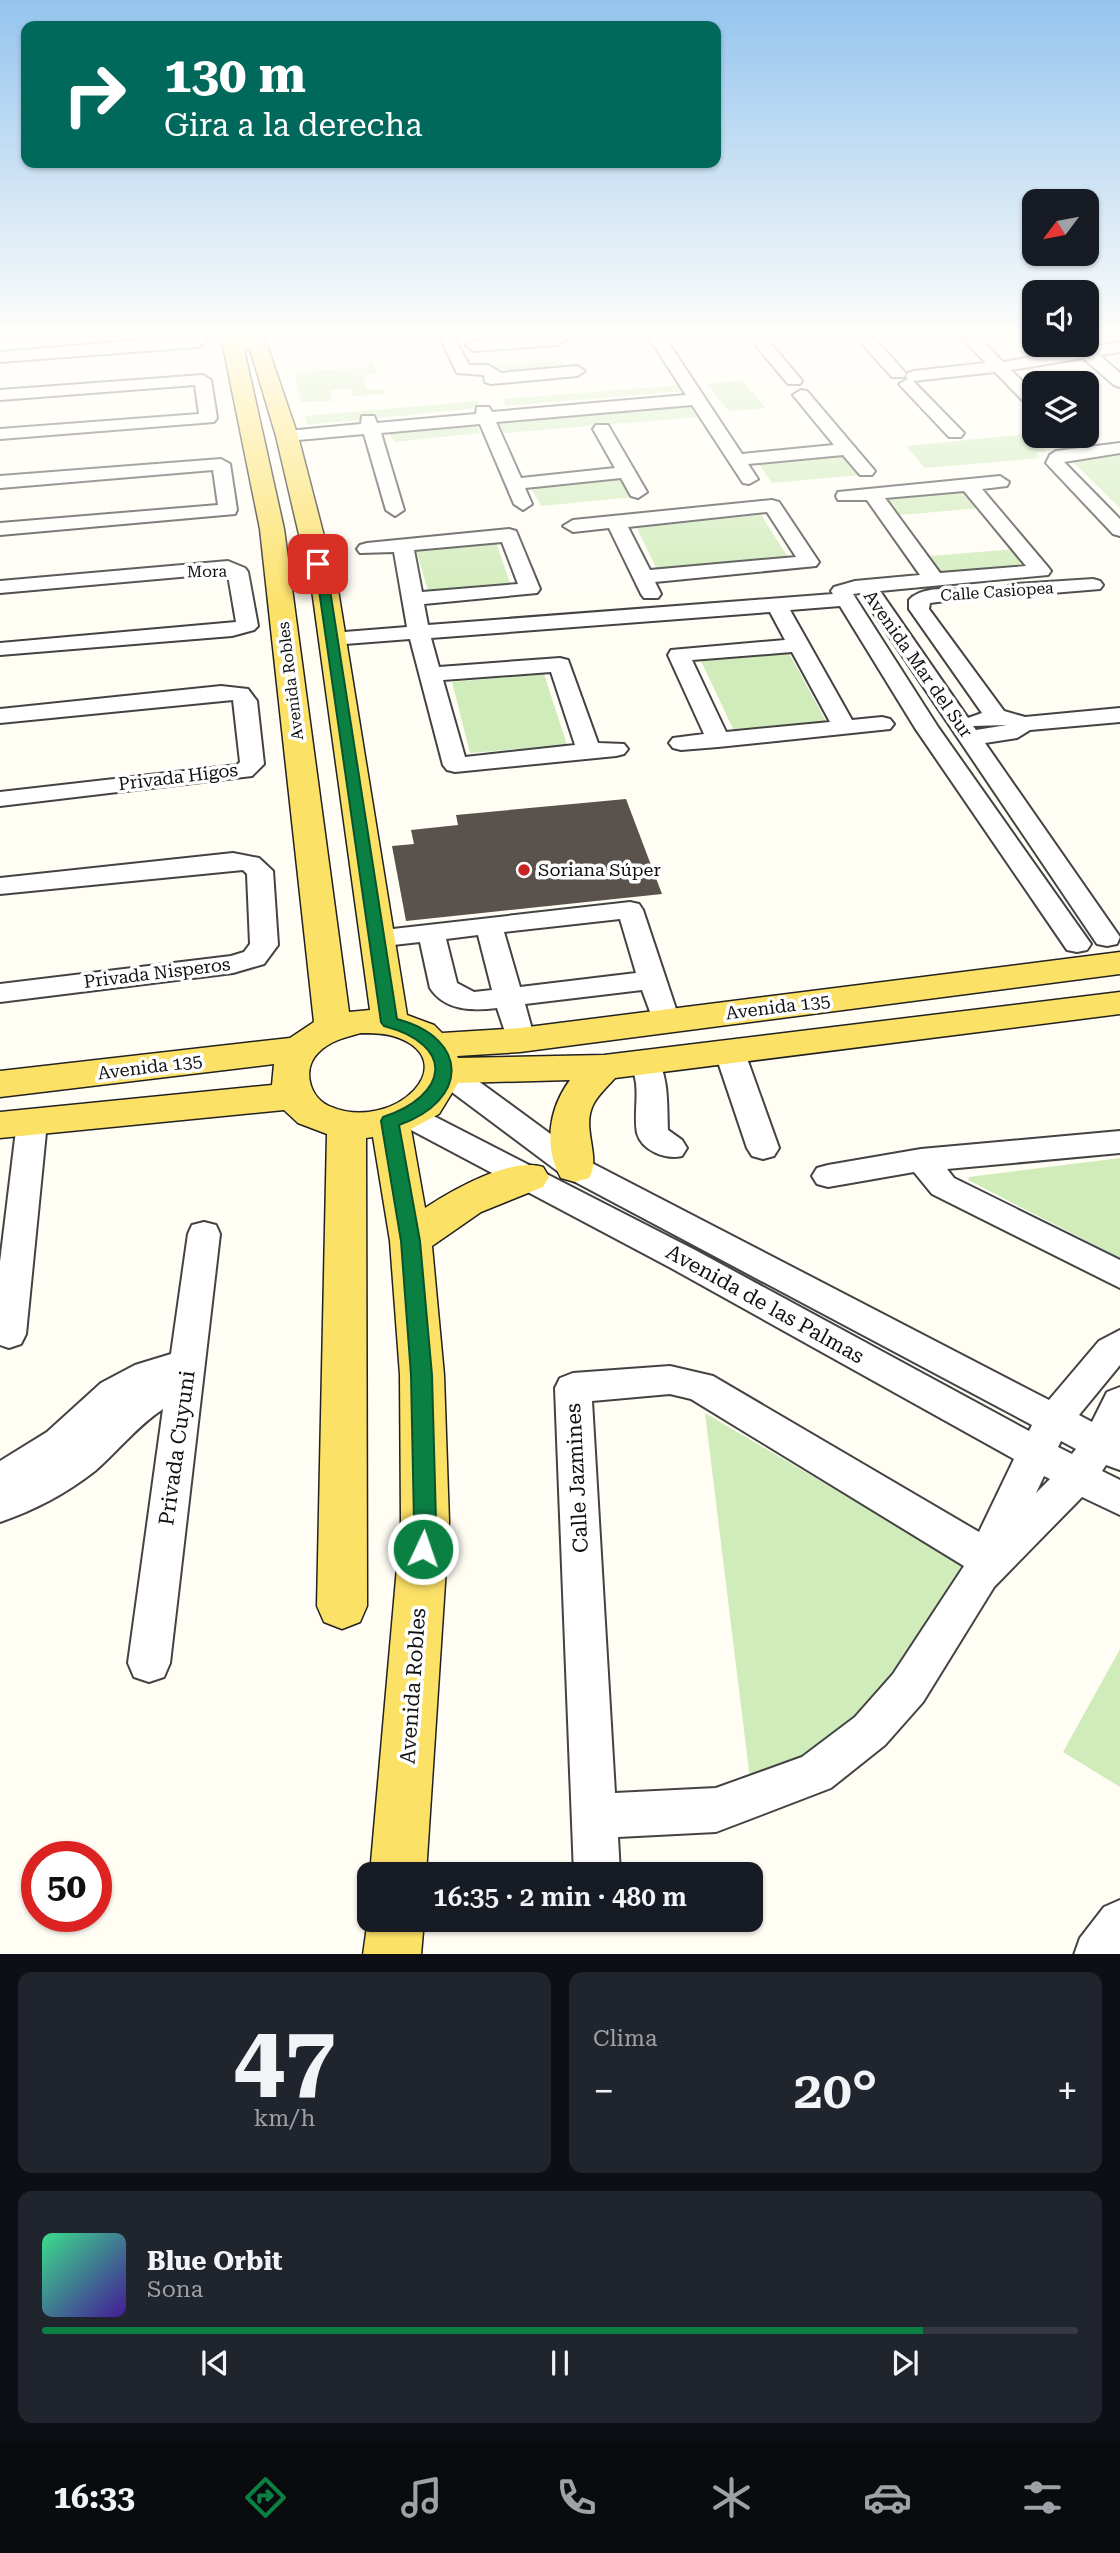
<!DOCTYPE html>
<html lang="es">
<meta charset="utf-8">
<style>
body{margin:0;font-family:"Roboto Serif",serif;background:#20242c;color:#f1f3f6;height:100vh;display:flex;flex-direction:column;font-size:26px;white-space:nowrap}
*{box-sizing:border-box;margin:0}
p{font-size:23px;color:#9ea1a6}
.icon{flex:none;width:38px;height:38px;fill:none;stroke:currentColor;stroke-width:2;stroke-linecap:round;stroke-linejoin:round}
.map{position:relative;height:1954px;overflow:hidden}
.drawer{display:flex;flex-direction:column;gap:18px;padding:18px;background:#0d0f14;flex:1}
.drawer>*{flex:none}
.top-card{position:absolute;left:21px;top:21px;width:700px;height:147px;border-radius:14px;box-shadow:0 2px 5px #0004;background:#00695c;color:#fff;overflow:hidden}
.needle{width:46px;rotate:238deg}
.tools{position:absolute;left:1022px;top:189px;display:grid;gap:14px}
.tools a{display:grid;place-items:center;width:77px;height:77px;border-radius:14px;background:#171b24;box-shadow:0 2px 5px #0004;font-size:35px}
.speed{position:absolute;left:21px;top:1841px;display:flex;gap:14px;font-size:35px;font-weight:700;text-align:center}
.speed>*{display:grid;place-content:center;width:91px;height:91px;border-radius:50%;background:#171b24;box-shadow:0 2px 5px #0004;line-height:1}
.speed .limit{border:10px solid #d22;background:#fff;color:#111}
.pin{position:absolute;display:grid;place-items:center;width:60px;height:60px;color:#fff;margin:-30px;border-radius:14px;box-shadow:0 4px 10px #0006}
.me{position:absolute;width:77px;margin:-38px;rotate:3deg;stroke-linejoin:round;filter:drop-shadow(0 0 5px #0008)}
.turn{display:flex;align-items:center;gap:24px;height:147px;padding:0 28px;font-size:32px}
.turn .icon{width:91px;height:91px;stroke-width:2.5}
.turn b{display:block;font-size:49px;line-height:60px}
.big{font-size:52px;font-weight:600;line-height:1.1}
.drawer .card{flex:1;display:flex;flex-direction:column;justify-content:center;gap:10px;min-width:0;padding:0 24px;border-radius:14px;background:#20242c}
.drawer .dial{align-items:center;gap:0}
.dial b{font-size:91px;line-height:1}
.song{display:flex;align-items:center;gap:21px}
.cover{width:84px;height:84px;border-radius:10px;background:linear-gradient(135deg,hsl(150 70% 55%),hsl(260 70% 35%))}
.played{height:7px;border-radius:4px;background:linear-gradient(90deg,#0b8043 85%,#363941 85%)}
.keys{display:flex;justify-content:space-around;direction:ltr}
.heat{display:flex;justify-content:space-between;align-items:center;font-size:38px;direction:ltr}
.drawer .tiles{flex:1;display:grid;gap:18px;grid-template-columns:1fr 1fr}
.card:last-child{grid-column:span 2}
.trip{position:absolute;left:357px;top:1862px;width:406px;height:70px;border-radius:14px;background:#171b24;box-shadow:0 2px 5px #0004;font-weight:600;line-height:70px;text-align:center}
.menu{display:flex;height:112px;justify-content:space-around;align-items:center;background:#090b0e;color:#9ea1a6}
.menu .icon{width:49px;height:49px}
.menu .current{color:#0b8043}
.menu b{font-size:32px;color:#f1f3f6}
.map>svg:first-child{display:block}
.green{fill:#d1ecbb}
.building{fill:#5a524c}
.lines{fill:none;stroke-linecap:round;stroke-linejoin:round}
.minor-casing{stroke:#434343;stroke-width:4}
.major-casing{stroke:#212121;stroke-width:3}
.minor{fill:#fff;fill-rule:evenodd}
.major{fill:#fce167;fill-rule:evenodd}
.route{fill:#0b8043;stroke:#07532c;stroke-width:2}
.poi-dot{fill:#c62523;stroke:#fff;stroke-width:2.5}
.labels{text-anchor:middle;stroke-width:7;stroke-linejoin:round;paint-order:stroke}
.far-street-label{font-size:16px;fill:#101010;stroke:#fff}
.street-label{font-size:18px;fill:#101010;stroke:#fff}
.poi-label{font-size:18px;fill:#101010;stroke:#fff;text-anchor:start}
.near-street-label{font-size:21px;fill:#101010;stroke:#fff}
</style>
<div class="map">
<svg width="1120" height="1955" viewBox="0 0 1120 1955">
<rect width="100%" height="100%" fill="#fffdf4"/>
<g class="green">
<path d="M 561,360 L 567,371 L 503,373 L 492,368 L 470,366 Z"/>
<path d="M 373,361 L 377,374 L 363,375 L 367,389 L 382,389 L 384,394 L 353,396 L 351,389 L 330,390 L 332,401 L 301,402 L 294,372 L 368,368 L 367,362 Z"/>
<path d="M 741,380 L 766,408 L 729,411 L 706,384 Z"/>
<path d="M 682,385 L 686,391 L 506,406 L 503,399 Z"/>
<path d="M 478,401 L 479,408 L 307,425 L 305,416 Z"/>
<path d="M 689,405 L 697,417 L 504,433 L 498,422 Z"/>
<path d="M 476,424 L 480,433 L 395,442 L 387,432 Z"/>
<path d="M 1029,434 L 1047,451 L 1035,452 L 1040,458 L 925,468 L 906,446 Z"/>
<path d="M 1120,452 L 1120,508 L 1071,460 Z"/>
<path d="M 843,456 L 859,475 L 772,483 L 758,463 Z"/>
<path d="M 621,477 L 633,497 L 541,506 L 530,486 Z"/>
<path d="M 963,489 L 981,508 L 900,515 L 884,496 Z"/>
<path d="M 761,515 L 790,560 L 658,572 L 637,528 Z"/>
<path d="M 496,542 L 510,583 L 428,590 L 416,551 Z"/>
<path d="M 1015,549 L 1034,571 L 947,579 L 930,556 Z"/>
<path d="M 789,653 L 828,725 L 735,733 L 701,661 Z"/>
<path d="M 544,674 L 567,745 L 470,753 L 452,682 Z"/>
<path d="M 1120,1158 L 1120,1258 L 968,1180 L 969,1177 Z"/>
<path d="M 705,1413 L 972,1570 L 859,1721 L 804,1757 L 750,1779 Z"/>
<path d="M 1120,1649 L 1120,1787 L 1063,1752 Z"/>
</g>
<path class="building" d="M 626,799 L 662,894 L 406,921 L 392,846 L 414,844 L 411,830 L 458,825 L 456,815 Z"/>
<g class="lines">
<g class="minor-casing">
<g id="minor">
<path d="M 188,336 L 204,336 L 206,342 L 198,347 L 0,362 L 0,352 Z"/>
<path d="M 439,336 L 453,336 L 469,365 L 488,365 L 501,373 L 577,366 L 585,371 L 577,376 L 491,384 L 485,382 L 484,375 L 457,373 Z"/>
<path d="M 546,336 L 561,336 L 566,340 L 558,345 L 474,351 L 466,346 L 474,341 Z"/>
<path d="M 648,336 L 664,336 L 742,454 L 834,445 L 793,395 L 801,390 L 807,391 L 875,471 L 872,475 L 860,475 L 843,455 L 748,464 L 758,479 L 749,484 L 743,483 L 692,405 L 496,422 L 521,478 L 615,468 L 593,429 L 596,425 L 608,425 L 647,492 L 638,498 L 631,496 L 621,478 L 525,488 L 532,504 L 523,510 L 514,504 L 480,424 L 381,433 L 404,510 L 395,516 L 386,510 L 364,434 L 287,441 L 278,436 L 287,431 L 361,424 L 362,416 L 374,416 L 377,423 L 476,414 L 477,407 L 489,407 L 492,412 L 686,395 Z"/>
<path d="M 748,336 L 764,336 L 800,378 L 802,381 L 800,384 L 788,384 Z"/>
<path d="M 855,336 L 872,336 L 904,371 L 906,374 L 904,377 L 892,377 Z"/>
<path d="M 960,336 L 977,336 L 1003,362 L 1074,350 L 1070,345 L 1087,344 L 1090,347 L 1120,342 L 1120,352 L 1099,355 L 1120,373 L 1120,387 L 1114,385 L 1083,358 L 1011,370 L 1034,393 L 1034,407 L 1028,406 L 995,372 L 913,381 L 964,433 L 961,437 L 949,437 L 899,384 L 908,379 L 906,376 L 908,373 L 914,371 L 986,363 Z"/>
<path d="M 203,375 L 211,380 L 217,418 L 214,422 L 0,439 L 0,429 L 199,414 L 195,385 L 0,400 L 0,390 Z"/>
<path d="M 1120,443 L 1120,453 L 1064,462 L 1120,519 L 1120,536 L 1113,534 L 1046,463 L 1050,455 L 1056,451 Z"/>
<path d="M 221,459 L 230,464 L 237,510 L 235,514 L 0,535 L 0,523 L 218,505 L 213,470 L 0,488 L 0,476 Z"/>
<path d="M 1000,476 L 1009,482 L 1007,486 L 982,489 L 1048,567 L 1051,571 L 1048,575 L 880,591 L 968,718 L 982,713 L 909,609 L 909,600 C 919,588 946,587 961,591 L 964,595 L 961,599 L 930,603 L 929,609 L 1004,711 L 1025,717 L 1120,708 L 1120,722 L 1030,730 L 1017,738 L 985,743 L 1120,937 L 1117,944 L 1107,946 L 1097,944 L 860,593 L 853,594 L 938,727 L 1091,944 L 1087,950 L 1077,952 L 1067,950 L 915,728 L 840,606 L 790,610 L 852,720 L 882,717 L 890,719 L 894,724 L 890,729 L 718,747 L 681,750 L 673,748 L 669,743 L 673,738 L 704,734 L 668,655 L 671,650 L 785,640 L 770,612 L 431,638 L 439,667 L 560,658 L 568,660 L 598,743 L 624,744 L 628,749 L 624,754 L 616,756 L 455,772 L 447,770 L 443,765 L 410,639 L 332,645 L 324,644 L 321,639 L 324,634 L 332,633 L 407,627 L 394,552 L 360,553 L 357,549 L 360,545 L 367,543 L 509,529 L 516,531 L 540,589 L 537,593 L 424,604 L 428,625 L 833,594 L 831,591 L 834,587 L 855,581 L 920,575 L 867,500 L 838,500 L 836,496 L 838,492 ZM 964,491 L 1026,566 L 940,573 L 885,498 ZM 502,542 L 518,584 L 422,592 L 414,550 ZM 792,652 L 830,722 L 726,732 L 692,660 ZM 551,672 L 575,745 L 465,757 L 443,680 ZM 1007,725 L 976,730 L 973,726 Z"/>
<path d="M 772,500 L 779,502 L 819,562 L 816,566 L 655,582 L 661,594 L 658,598 L 644,598 L 641,594 L 609,528 L 573,532 L 563,526 L 573,520 ZM 767,512 L 796,557 L 650,570 L 628,527 Z"/>
<path d="M 228,561 L 245,568 L 248,572 L 258,626 L 254,630 L 232,636 L 0,655 L 0,643 L 236,622 L 228,575 L 225,573 L 0,593 L 0,581 Z"/>
<path d="M 1093,579 L 1100,581 L 1103,585 L 1100,589 L 1015,596 L 1008,594 L 1005,590 L 1008,586 L 1015,584 Z"/>
<path d="M 221,686 L 248,689 L 257,701 L 264,764 L 252,776 L 0,806 L 0,792 L 237,765 L 240,762 L 233,700 L 0,723 L 0,709 Z"/>
<path d="M 233,853 L 259,858 L 273,871 L 278,945 L 264,964 L 233,973 L 0,1002 L 0,984 L 231,956 L 244,952 L 250,944 L 247,874 L 243,870 L 0,894 L 0,878 Z"/>
<path d="M 630,902 L 639,904 L 643,910 L 680,1021 L 676,1028 L 666,1030 L 656,1028 L 642,990 L 525,1004 L 535,1040 L 530,1047 L 520,1050 L 510,1047 L 497,1008 C 473,1011 445,1011 430,988 L 420,942 L 375,947 L 365,945 L 361,939 L 365,933 L 375,931 ZM 620,919 L 636,973 L 520,987 L 504,932 ZM 478,935 L 492,990 L 474,992 L 457,983 L 446,939 Z"/>
<path d="M 730,1043 L 740,1046 L 745,1053 L 779,1148 L 774,1156 L 763,1159 L 752,1156 L 747,1148 L 715,1053 L 720,1046 Z"/>
<path d="M 645,1051 L 655,1054 C 669,1076 667,1104 668,1130 L 682,1140 L 687,1148 L 682,1156 C 666,1160 642,1151 637,1133 C 634,1117 638,1099 636,1083 C 635,1075 632,1068 630,1061 L 635,1054 Z"/>
<path d="M 444,1061 L 455,1064 L 586,1160 L 1049,1400 L 1099,1341 L 1120,1330 L 1120,1365 L 1079,1415 L 1092,1422 L 1107,1392 L 1120,1387 L 1120,1470 L 1106,1465 L 1102,1471 L 1120,1480 L 1120,1515 L 1082,1497 L 994,1587 L 923,1702 L 885,1745 L 831,1788 L 716,1832 L 618,1837 L 620,1874 L 574,1874 L 555,1388 L 560,1378 L 573,1373 L 670,1366 L 713,1376 L 979,1532 L 1014,1459 L 671,1268 L 396,1122 L 392,1115 L 396,1108 L 407,1104 L 418,1108 L 695,1250 L 1029,1431 L 1032,1425 L 564,1176 L 433,1078 L 429,1071 L 433,1064 ZM 670,1394 L 691,1399 L 964,1566 L 893,1674 L 855,1717 L 802,1757 L 716,1788 L 615,1793 L 592,1401 ZM 1061,1441 L 1076,1449 L 1072,1454 L 1058,1447 ZM 1044,1476 L 1050,1479 L 1036,1493 Z"/>
<path d="M 32,1111 L 43,1114 L 47,1122 L 26,1334 L 21,1344 L 9,1348 L 0,1345 L 0,1262 L 17,1122 L 21,1114 Z"/>
<path d="M 1120,1131 L 1120,1153 L 947,1169 L 954,1178 L 1120,1260 L 1120,1288 L 932,1194 L 914,1172 L 828,1187 L 817,1184 L 812,1176 L 817,1168 L 828,1165 L 921,1149 Z"/>
<path d="M 204,1222 L 216,1225 L 220,1234 L 170,1663 L 164,1677 L 149,1682 L 134,1677 L 128,1663 L 163,1409 C 137,1426 118,1451 95,1471 C 67,1493 33,1511 0,1522 L 0,1461 L 47,1432 L 101,1383 L 135,1365 L 171,1354 L 188,1234 L 192,1225 Z"/>
<path d="M 1120,1900 L 1120,1955 L 1074,1955 L 1080,1938 L 1104,1907 Z"/>
</g>
</g>
<g class="major-casing">
<g id="major">
<path d="M 221,336 L 265,339 L 298,436 L 338,590 L 407,1015 L 434,1025 L 442,1033 L 520,1028 L 1120,952 L 1120,974 L 520,1052 L 457,1056 L 458,1058 L 604,1055 L 1120,992 L 1120,1014 L 615,1078 C 608,1086 599,1094 594,1103 C 580,1128 602,1156 589,1178 L 575,1182 L 561,1178 C 543,1147 549,1108 570,1080 L 458,1083 L 439,1114 L 411,1129 L 425,1208 C 454,1189 510,1157 543,1167 L 549,1177 L 543,1187 L 481,1212 L 432,1246 L 444,1375 L 449,1522 L 426,1874 L 370,1874 L 401,1522 L 400,1375 L 390,1241 L 373,1137 L 366,1138 L 367,1606 L 360,1622 L 342,1629 L 324,1622 L 317,1606 L 327,1134 L 298,1123 L 284,1110 L 0,1138 L 0,1112 L 272,1085 L 274,1064 L 0,1097 L 0,1071 L 290,1038 L 314,1022 L 260,529 ZM 244,349 L 250,349 L 276,436 L 312,590 L 370,1010 L 349,1012 L 284,529 ZM 361,1033 C 371,1033 383,1033 393,1036 C 468,1059 395,1135 329,1106 C 309,1097 302,1069 318,1053 C 329,1041 346,1037 361,1033 Z"/>
<path d="M 369,1912 L 369,1920 L 424,1920 L 421,1955 L 363,1955 Z"/>
</g>
</g>
<use href="#minor" class="minor"/>
<use href="#major" class="major"/>
</g>
<linearGradient id="sky" x2="0" y2="1"><stop stop-color="#94c4ee"/><stop offset="0.55" stop-color="#fffefa"/><stop offset="1" stop-color="#fffefa" stop-opacity="0"/></linearGradient>
<rect width="1120" height="610" fill="url(#sky)"/>
<path class="route" d="M 318,561 L 324,564 L 330,590 L 397,1019 C 471,1039 468,1101 399,1125 L 420,1241 L 432,1375 L 436,1522 L 434,1549 L 431,1556 L 423,1559 L 415,1556 L 412,1549 L 414,1522 L 411,1375 L 401,1241 L 381,1121 L 383,1117 C 449,1095 456,1045 384,1026 L 381,1022 L 319,590 L 313,564 Z"/>
<circle class="poi-dot" cx="524" cy="870" r="7"/>
<g class="labels">
<g class="far-street-label">
<text transform="translate(207 571) rotate(-1)" y="6">Mora</text>
<text transform="translate(997 591) rotate(-4)" y="6">Calle Casiopea</text>
<text transform="translate(290 681) rotate(-97)" y="6">Avenida Robles</text>
</g>
<g class="street-label">
<text transform="translate(918 664) rotate(55)" y="6">Avenida Mar del Sur</text>
<text transform="translate(178 777) rotate(-7)" y="6">Privada Higos</text>
<text transform="translate(157 973) rotate(-7)" y="6">Privada Nisperos</text>
<text transform="translate(778 1007) rotate(-7)" y="6">Avenida 135</text>
<text transform="translate(150 1067) rotate(-7)" y="6">Avenida 135</text>
</g>
<g class="poi-label">
<text x="538" y="876">Soriana Súper</text>
</g>
<g class="near-street-label">
<text transform="translate(765 1304) rotate(29)" y="7">Avenida de las Palmas</text>
<text transform="translate(177 1448) rotate(-82)" y="7">Privada Cuyuni</text>
<text transform="translate(577 1478) rotate(-93)" y="7">Calle Jazmines</text>
<text transform="translate(413 1686) rotate(-86)" y="7">Avenida Robles</text>
</g>
</g>
</svg>
<div class="tools">
<a><svg class="needle" viewBox="-14 -14 28 28"><path d="M0-13l5 13h-10z" fill="#e53935"/><path d="M0 13l5-13h-10z" fill="#9ea1a6"/></svg></a>
<a><svg class="icon" aria-label="sound" viewBox="0 0 24 24"><path d="M4 9h4l5-4v14l-5-4H4zM17 9q2 3 0 6"/></svg></a>
<a><svg class="icon" aria-label="layers" viewBox="0 0 24 24"><path d="M12 4l9 5-9 5-9-5zM3 14l9 5 9-5"/></svg></a>
</div>
<div class="speed"><div class="limit">50</div></div>
<div class="pin" style="left:318px;top:564px;background:#d93025"><svg class="icon" aria-label="arrive" viewBox="0 0 24 24"><path d="M6 21V4h12l-3 4 3 4H6"/></svg></div>
<svg class="me" style="left:423px;top:1549px" viewBox="-20 -20 40 40"><circle r="17" fill="#0b8043" stroke="#fff" stroke-width="3"/><path d="M0-11L8 9 0 5-8 9z" fill="#fff"/></svg>
<div class="trip">16:35 · 2 min · 480 m</div>
<div class="top-card">
<div class="turn"><svg class="icon" aria-label="right" viewBox="0 0 24 24"><path d="M7 20v-9h11M14 6l5 5-5 5"/></svg><div><b>130 m</b>Gira a la derecha</div></div>
</div>
</div>
<section class="drawer">
<div class="tiles">
<div class="card dial"><b>47</b><p>km/h</p></div>
<div class="card"><p>Clima</p>
<div class="heat"><a>−</a><b class="big">20°</b><a>+</a></div>
</div>
<div class="card">
<div class="song"><i class="cover"></i><div><b>Blue Orbit</b><p>Sona</p></div></div>
<div class="played"></div>
<div class="keys"><svg class="icon" aria-label="previous" viewBox="0 0 24 24"><path d="M18 5L8 12l10 7zM5 5v14"/></svg><svg class="icon" aria-label="pause" viewBox="0 0 24 24"><path d="M8 5v14M16 5v14"/></svg><svg class="icon" aria-label="next" viewBox="0 0 24 24"><path d="M6 5l10 7-10 7zM19 5v14"/></svg></div>
</div>
</div>
</section>
<nav class="menu">
<b>16:33</b>
<svg class="icon current" aria-label="directions" viewBox="0 0 24 24"><path d="M12 3l9 9-9 9-9-9zM9 14v-3h6M13 9l2 2-2 2"/></svg>
<svg class="icon" aria-label="music" viewBox="0 0 24 24"><path d="M9 18V5l10-2v13"/><circle cx="6" cy="18" r="3"/><circle cx="16" cy="16" r="3"/></svg>
<svg class="icon" aria-label="phone" viewBox="0 0 24 24"><path d="M5 4h4l2 5-3 2q2 4 5 5l2-3 5 2v4C11 20 4 13 5 4z"/></svg>
<svg class="icon" aria-label="climate" viewBox="0 0 24 24"><path d="M12 3v18M4 7l16 10M4 17L20 7"/></svg>
<svg class="icon" aria-label="car" viewBox="0 0 24 24"><path d="M5 17H2v-5l4-1 3-4h7l3 4 3 1v5h-3M9 17h6M6 11h13"/><circle cx="7" cy="17" r="2"/><circle cx="17" cy="17" r="2"/></svg>
<svg class="icon" aria-label="filters" viewBox="0 0 24 24"><path d="M4 7h16M4 17h16"/><circle cx="9" cy="7" r="2"/><circle cx="15" cy="17" r="2"/></svg>
</nav>
